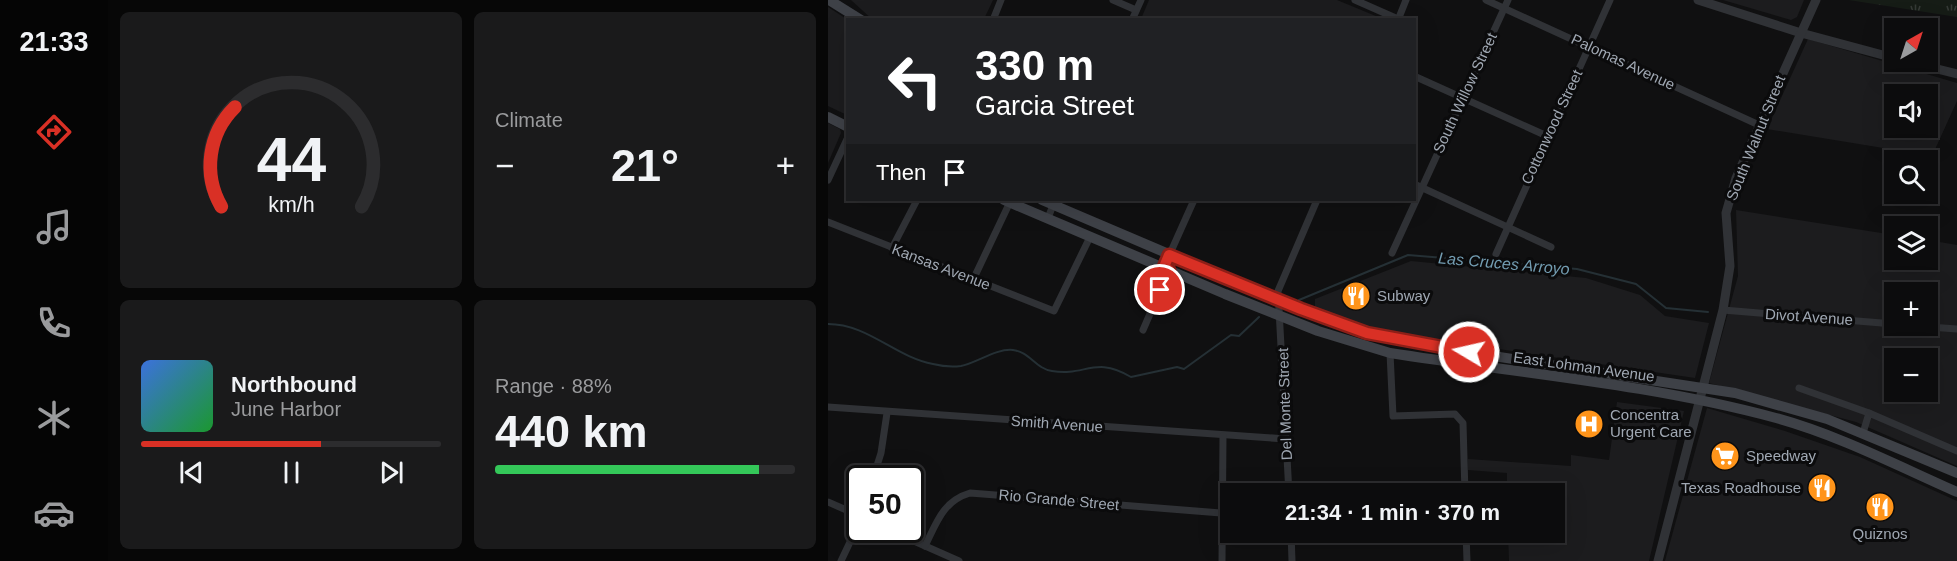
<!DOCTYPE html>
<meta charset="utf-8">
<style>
body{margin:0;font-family:Arial,sans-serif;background:#1a1a1b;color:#f1f3f6;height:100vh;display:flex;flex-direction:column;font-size:22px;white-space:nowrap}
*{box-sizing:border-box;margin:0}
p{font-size:20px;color:#9a9b9d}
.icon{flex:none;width:33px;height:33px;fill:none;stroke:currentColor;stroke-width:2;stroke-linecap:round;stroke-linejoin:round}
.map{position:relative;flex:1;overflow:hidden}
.sheet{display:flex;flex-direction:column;gap:12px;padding:12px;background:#070707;width:720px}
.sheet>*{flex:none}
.guide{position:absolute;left:18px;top:18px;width:570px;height:183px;border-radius:0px;box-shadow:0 6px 24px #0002,0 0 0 2px #2c2c2e;background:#202124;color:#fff;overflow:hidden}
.needle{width:39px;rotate:39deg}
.fabs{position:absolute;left:1056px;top:18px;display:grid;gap:12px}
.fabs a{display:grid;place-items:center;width:54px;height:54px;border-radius:0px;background:#0c0c0d;box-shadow:0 6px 24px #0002,0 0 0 2px #2c2c2e;font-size:30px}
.speed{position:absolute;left:18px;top:465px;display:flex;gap:12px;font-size:30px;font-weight:700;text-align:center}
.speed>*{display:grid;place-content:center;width:78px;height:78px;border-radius:50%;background:#0c0c0d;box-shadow:0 6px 24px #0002,0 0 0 2px #2c2c2e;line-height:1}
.speed .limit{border:3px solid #111;border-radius:9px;background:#fff;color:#111}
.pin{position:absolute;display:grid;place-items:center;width:51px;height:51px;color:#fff;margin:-26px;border:3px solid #fff;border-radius:50%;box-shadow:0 2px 6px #0007}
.me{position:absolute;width:66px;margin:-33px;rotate:279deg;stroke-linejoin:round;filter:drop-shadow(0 0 4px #0008)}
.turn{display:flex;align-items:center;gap:21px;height:126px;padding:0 30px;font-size:27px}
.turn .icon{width:78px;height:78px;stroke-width:2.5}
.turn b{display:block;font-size:42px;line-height:51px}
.then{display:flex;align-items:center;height:57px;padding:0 30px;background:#0003;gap:12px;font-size:22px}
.big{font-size:45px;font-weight:800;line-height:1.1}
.sheet .tile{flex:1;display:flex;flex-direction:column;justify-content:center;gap:9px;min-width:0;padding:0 21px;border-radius:9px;background:#1a1a1b}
.sheet .dial{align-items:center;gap:0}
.dial svg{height:156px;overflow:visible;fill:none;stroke:#2c2c2e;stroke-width:7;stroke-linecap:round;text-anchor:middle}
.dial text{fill:#f1f3f6;stroke:none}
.song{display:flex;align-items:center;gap:18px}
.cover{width:72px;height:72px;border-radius:9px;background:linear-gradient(135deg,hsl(220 70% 55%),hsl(130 70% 35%))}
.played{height:6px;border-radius:3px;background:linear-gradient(90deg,#d93025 60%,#2c2c2e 60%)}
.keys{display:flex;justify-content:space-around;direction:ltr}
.heat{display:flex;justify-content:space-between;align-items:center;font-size:33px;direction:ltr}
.charge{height:9px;border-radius:4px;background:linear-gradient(90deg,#34c759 88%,#2c2c2e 0)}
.sheet .tiles{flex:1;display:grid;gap:12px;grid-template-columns:repeat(2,1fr)}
.trip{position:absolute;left:392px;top:483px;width:345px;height:60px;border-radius:0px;background:#0c0c0d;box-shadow:0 6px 24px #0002,0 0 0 2px #2c2c2e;font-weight:800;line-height:60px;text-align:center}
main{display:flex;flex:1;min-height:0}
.tabs{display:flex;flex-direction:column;width:108px;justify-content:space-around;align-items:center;background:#050505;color:#9a9b9d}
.tabs .icon{width:42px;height:42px}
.tabs .current{color:#d93025}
.tabs b{font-size:27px;color:#f1f3f6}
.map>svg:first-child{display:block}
.built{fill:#1c1c1e;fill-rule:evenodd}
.grass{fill:url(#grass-tufts)}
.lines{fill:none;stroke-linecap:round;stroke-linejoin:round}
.stream{stroke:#253035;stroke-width:2}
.minor{stroke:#303236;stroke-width:7}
.tertiary{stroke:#303236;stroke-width:9}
.secondary{stroke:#3e4147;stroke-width:10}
.route-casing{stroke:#8d1f18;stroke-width:15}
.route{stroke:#d93025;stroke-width:10}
.labels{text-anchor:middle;stroke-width:6;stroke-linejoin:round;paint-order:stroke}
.street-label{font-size:15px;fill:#a0a8b3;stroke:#0b0b0c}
.poi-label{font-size:15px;fill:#a0a8b3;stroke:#0b0b0c;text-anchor:start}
.water-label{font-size:16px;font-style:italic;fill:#739db2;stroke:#0b0b0c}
</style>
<main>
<nav class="tabs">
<b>21:33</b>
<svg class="icon current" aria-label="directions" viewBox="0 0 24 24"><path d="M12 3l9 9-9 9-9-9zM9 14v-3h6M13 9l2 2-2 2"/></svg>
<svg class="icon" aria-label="music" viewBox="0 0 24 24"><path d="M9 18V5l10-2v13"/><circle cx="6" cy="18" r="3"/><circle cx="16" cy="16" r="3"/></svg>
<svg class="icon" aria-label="phone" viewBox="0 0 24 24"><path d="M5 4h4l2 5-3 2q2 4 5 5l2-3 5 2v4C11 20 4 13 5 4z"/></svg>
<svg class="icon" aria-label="climate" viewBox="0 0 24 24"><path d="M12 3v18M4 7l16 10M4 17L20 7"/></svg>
<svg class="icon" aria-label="car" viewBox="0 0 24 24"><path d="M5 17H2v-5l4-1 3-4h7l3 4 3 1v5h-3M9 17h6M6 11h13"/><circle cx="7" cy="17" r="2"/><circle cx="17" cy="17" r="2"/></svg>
</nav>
<section class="sheet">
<div class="tiles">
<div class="tile dial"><svg viewBox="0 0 100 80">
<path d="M14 69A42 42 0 1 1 86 69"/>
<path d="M14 69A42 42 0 0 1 21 18" stroke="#d93025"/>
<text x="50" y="56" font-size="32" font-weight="700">44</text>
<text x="50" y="72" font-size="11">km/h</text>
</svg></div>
<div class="tile"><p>Climate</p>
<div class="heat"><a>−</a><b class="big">21°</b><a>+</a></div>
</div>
<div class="tile">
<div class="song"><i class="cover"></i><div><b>Northbound</b><p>June Harbor</p></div></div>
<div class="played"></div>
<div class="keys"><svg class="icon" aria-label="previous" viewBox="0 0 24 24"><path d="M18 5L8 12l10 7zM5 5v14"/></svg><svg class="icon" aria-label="pause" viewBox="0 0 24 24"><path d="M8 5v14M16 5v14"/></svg><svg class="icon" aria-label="next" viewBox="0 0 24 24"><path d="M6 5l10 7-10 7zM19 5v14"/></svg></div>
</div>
<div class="tile"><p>Range · 88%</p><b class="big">440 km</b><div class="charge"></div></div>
</div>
</section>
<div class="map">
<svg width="1129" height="561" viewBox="0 0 1129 561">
<defs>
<pattern id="grass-tufts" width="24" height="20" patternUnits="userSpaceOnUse" patternTransform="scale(1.5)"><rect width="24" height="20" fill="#161c16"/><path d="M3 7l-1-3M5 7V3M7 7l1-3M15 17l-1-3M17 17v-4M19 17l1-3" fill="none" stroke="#353a36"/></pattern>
</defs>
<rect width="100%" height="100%" fill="#101011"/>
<g class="built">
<path d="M 23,0 L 165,0 L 156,19 L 45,20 Z"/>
<path d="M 321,0 L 509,0 L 555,19 L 313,19 Z"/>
<path d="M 895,0 L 976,0 L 969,17 L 963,20 Z"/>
<path d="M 0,7 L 20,20 L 19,115 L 0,106 Z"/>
<path d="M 980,39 L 1129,83 L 1129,101 L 1104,156 L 939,129 ZM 1066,94 L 1100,94 L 1100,128 L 1066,128 Z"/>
<path d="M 0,123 L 12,129 L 13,133 L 0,163 Z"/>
<path d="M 908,210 L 1066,235 L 1066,260 L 1100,260 L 1100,240 L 1129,245 L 1129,466 L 1028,422 L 881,383 L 910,276 ZM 1066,292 L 1100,292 L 1100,326 L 1066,326 ZM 1066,358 L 1100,358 L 1100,392 L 1066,392 Z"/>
<path d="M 583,261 L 758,278 L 812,295 L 837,316 L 881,323 L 867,378 L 576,335 L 527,323 L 487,307 L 487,299 Z"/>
<path d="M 789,402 L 856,411 L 821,561 L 681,561 L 680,533 L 726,532 L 726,494 L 679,493 L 679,473 L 640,470 L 640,459 L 743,466 L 743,455 L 781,460 Z"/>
<path d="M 879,408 L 957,431 L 1032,457 L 1129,501 L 1129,561 L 837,561 Z"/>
</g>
<path class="grass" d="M 1021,0 L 1129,0 L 1129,17 Z"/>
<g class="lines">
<g class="stream">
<path d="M 471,300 L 580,255 L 749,269 L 808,284 L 838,308 L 880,312"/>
<path d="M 0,324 C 40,324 67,357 105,364 C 113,366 125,367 133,366 C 148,363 169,348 185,350 C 202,352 208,369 224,371 C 257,377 267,355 303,377 L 349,367 L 356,369 L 403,335 L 411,336 L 431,317"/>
</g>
<g class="minor">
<path d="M 285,0 L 308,10"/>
<path d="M 527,0 L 570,19"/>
<path d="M 658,0 L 931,125"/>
<path d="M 165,20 L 173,0"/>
<path d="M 304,20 L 313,0"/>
<path d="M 570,20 L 578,0"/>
<path d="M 586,76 L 719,136"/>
<path d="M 0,180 L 20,137"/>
<path d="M 586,184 L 723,247"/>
<path d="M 220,218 L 227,200"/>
<path d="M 0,222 L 226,311 L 262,237"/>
<path d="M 64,248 L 89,200"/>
<path d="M 564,253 L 680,0"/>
<path d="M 668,254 L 782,0"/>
<path d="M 336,267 L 366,200"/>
<path d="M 145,280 L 182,202"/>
<path d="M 895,310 L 1066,324"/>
<path d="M 1088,326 L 1129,329"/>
<path d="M 315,330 L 341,270"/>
<path d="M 562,353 L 565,416 L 627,414 L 635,423 L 637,494"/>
<path d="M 971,388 L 1041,413"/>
<path d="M 0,407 L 458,439"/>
<path d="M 1035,433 L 1041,413 L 1129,451"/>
<path d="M 45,478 L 53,453 L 59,413"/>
<path d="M 461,494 L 450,291 L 489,200"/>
<path d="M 0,502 L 32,516"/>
<path d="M 61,530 L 131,561"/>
<path d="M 463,532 L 464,561"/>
<path d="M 638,532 L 639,561"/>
<path d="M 97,546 C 109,522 115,501 142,493 L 393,513"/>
<path d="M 13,561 L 32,521"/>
<path d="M 394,561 L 395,436"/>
</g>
<g class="tertiary">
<path d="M 870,0 L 973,33 L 1066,58"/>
<path d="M 1081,62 L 1129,74"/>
<path d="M 830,561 L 895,310 L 902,266 L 898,213 L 908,178 L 988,0"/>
</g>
<g class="secondary">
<path d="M 1,0 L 33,20"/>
<path d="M 0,117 L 20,127"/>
<path d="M 176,200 L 397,294 L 490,331 L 562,353 C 690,373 822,384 948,418 C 1010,435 1070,466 1129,492"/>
<path d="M 214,200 L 451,301 L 539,333 L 626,350 L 907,393 L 999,419 L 1129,473"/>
</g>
</g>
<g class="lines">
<g class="route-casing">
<path id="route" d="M 332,290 L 341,270 L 336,267 L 341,255 L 473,309 L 539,333 L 641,352"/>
</g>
<use href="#route" class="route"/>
</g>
<defs>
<g id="restaurant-disc" transform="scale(1.5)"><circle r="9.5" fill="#ff941a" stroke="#0b0b0c"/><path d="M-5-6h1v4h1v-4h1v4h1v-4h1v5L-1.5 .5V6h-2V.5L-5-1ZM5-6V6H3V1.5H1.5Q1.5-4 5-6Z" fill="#fff"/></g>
<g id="hospital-disc" transform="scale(1.5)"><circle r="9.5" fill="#ff941a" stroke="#0b0b0c"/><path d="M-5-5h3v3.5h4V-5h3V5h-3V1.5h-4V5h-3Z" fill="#fff"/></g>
<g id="supermarket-disc" transform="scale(1.5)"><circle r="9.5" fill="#ff941a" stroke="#0b0b0c"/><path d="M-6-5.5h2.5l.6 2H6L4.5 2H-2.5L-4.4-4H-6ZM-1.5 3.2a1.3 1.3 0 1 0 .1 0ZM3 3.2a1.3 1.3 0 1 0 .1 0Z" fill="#fff"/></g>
</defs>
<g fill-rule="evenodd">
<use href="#restaurant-disc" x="528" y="296"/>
<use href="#hospital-disc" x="761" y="424"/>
<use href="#supermarket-disc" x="897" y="456"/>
<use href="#restaurant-disc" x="994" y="488"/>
<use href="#restaurant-disc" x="1052" y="507"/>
</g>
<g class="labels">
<g class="street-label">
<text transform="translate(795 62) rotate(25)" y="5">Palomas Avenue</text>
<text transform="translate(637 93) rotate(-65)" y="5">South Willow Street</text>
<text transform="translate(724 127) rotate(-65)" y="5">Cottonwood Street</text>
<text transform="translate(928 138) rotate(-68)" y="5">South Walnut Street</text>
<text transform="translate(113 267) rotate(21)" y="5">Kansas Avenue</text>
<text transform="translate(981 317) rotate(4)" y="5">Divot Avenue</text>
<text transform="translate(756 367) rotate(8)" y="5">East Lohman Avenue</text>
<text transform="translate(457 404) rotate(-92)" y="5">Del Monte Street</text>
<text transform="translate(229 424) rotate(4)" y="5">Smith Avenue</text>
<text transform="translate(231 500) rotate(5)" y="5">Rio Grande Street</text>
</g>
<g class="poi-label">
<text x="549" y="301">Subway</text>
<text x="782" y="420">Concentra<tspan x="782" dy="17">Urgent Care</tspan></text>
<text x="918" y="461">Speedway</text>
<text x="973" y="493" text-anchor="end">Texas Roadhouse</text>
<text x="1052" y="539" text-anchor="middle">Quiznos</text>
</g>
<g class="water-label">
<text transform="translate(676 263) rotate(5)" y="6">Las Cruces Arroyo</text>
</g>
</g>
</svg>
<div class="fabs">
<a><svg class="needle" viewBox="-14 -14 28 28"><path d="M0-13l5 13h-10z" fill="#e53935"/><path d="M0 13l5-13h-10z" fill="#9a9b9d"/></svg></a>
<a><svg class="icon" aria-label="sound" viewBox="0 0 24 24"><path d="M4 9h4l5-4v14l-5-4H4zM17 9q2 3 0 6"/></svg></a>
<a><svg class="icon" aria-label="search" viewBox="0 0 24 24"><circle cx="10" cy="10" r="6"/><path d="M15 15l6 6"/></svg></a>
<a><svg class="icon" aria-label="layers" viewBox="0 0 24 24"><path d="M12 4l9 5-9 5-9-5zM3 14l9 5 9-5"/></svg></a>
<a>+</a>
<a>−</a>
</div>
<div class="speed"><div class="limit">50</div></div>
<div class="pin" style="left:332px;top:290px;background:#d93025"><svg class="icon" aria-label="arrive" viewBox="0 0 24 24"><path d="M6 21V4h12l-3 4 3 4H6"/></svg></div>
<svg class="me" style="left:641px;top:352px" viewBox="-20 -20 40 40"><circle r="17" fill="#d93025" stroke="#fff" stroke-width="3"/><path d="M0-11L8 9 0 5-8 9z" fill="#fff"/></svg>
<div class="trip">21:34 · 1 min · 370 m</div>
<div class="guide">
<div class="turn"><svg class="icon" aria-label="left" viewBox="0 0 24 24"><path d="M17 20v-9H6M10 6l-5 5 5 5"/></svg><div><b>330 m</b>Garcia Street</div></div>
<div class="then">Then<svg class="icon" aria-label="arrive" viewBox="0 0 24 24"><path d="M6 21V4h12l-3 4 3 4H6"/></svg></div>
</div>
</div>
</main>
